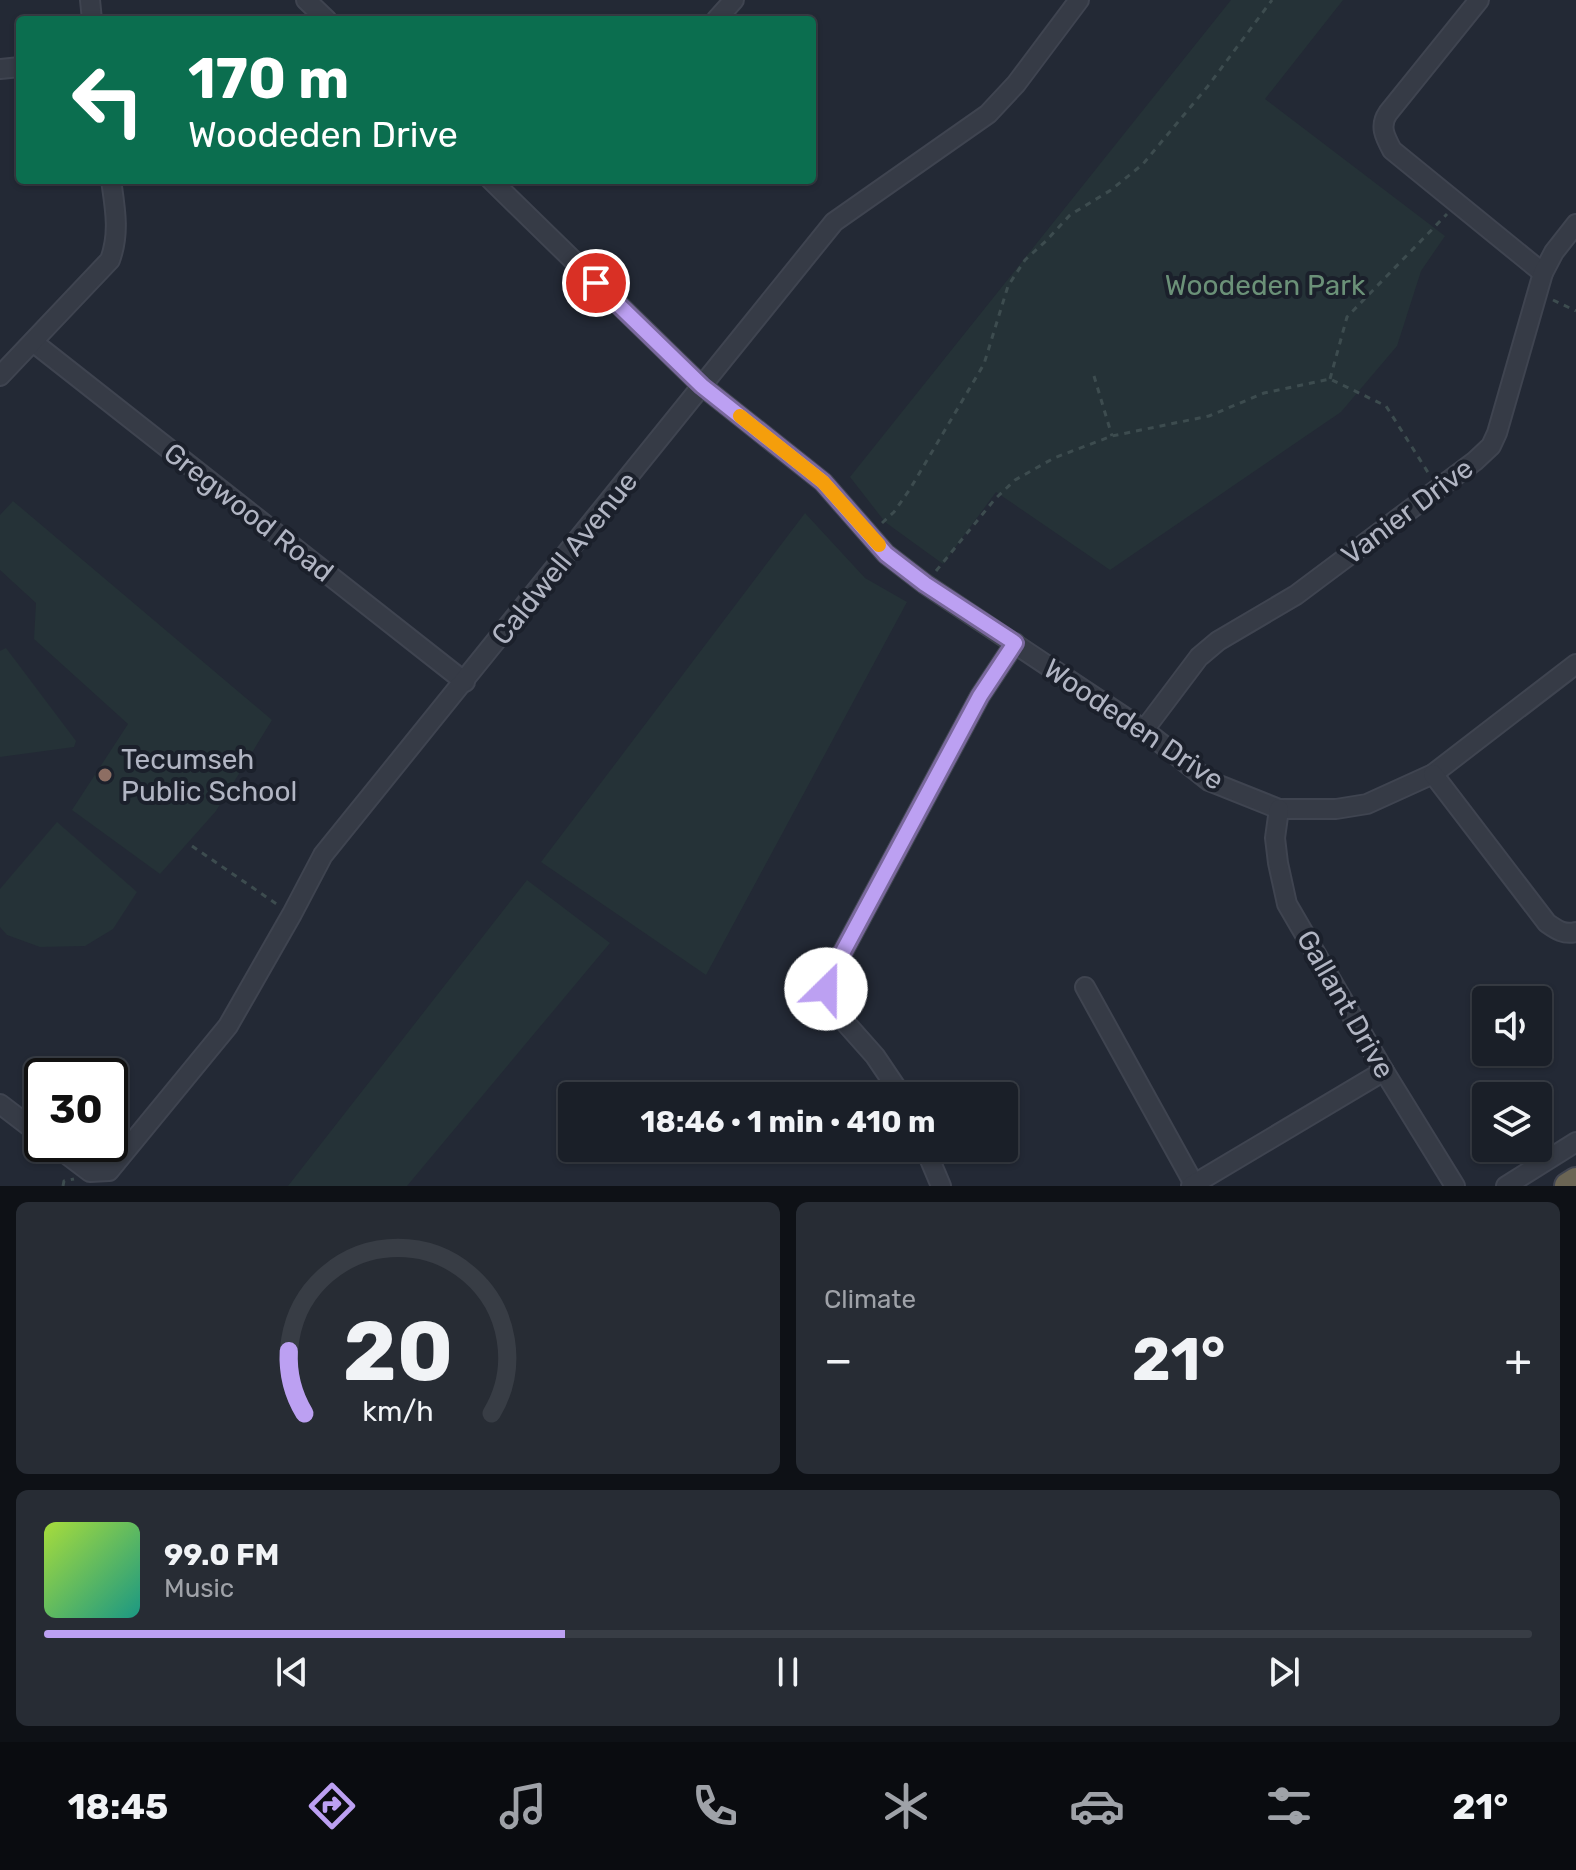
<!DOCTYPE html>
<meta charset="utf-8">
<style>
body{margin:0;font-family:Rubik,sans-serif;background:#272c34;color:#f1f3f6;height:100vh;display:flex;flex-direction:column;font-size:30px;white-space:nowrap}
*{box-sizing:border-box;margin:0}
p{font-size:26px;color:#9fa2a8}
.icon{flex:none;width:44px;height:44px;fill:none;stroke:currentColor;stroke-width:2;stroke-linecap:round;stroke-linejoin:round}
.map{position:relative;height:1186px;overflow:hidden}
.drawer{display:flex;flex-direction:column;gap:16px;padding:16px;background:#0e1116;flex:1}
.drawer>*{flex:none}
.top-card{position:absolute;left:16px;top:16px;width:800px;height:168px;border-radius:8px;box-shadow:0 2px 6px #0004,0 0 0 2px #383d45;background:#0b6e4f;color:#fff;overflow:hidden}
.fabs{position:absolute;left:1472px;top:986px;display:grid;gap:16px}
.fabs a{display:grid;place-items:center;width:80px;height:80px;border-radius:8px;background:#1a1f28;box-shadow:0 2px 6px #0004,0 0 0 2px #383d45;font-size:40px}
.speed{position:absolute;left:24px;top:1058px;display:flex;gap:16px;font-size:40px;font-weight:700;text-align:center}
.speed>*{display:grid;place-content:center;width:104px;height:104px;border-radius:50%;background:#1a1f28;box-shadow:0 2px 6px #0004,0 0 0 2px #383d45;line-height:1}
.speed .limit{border:4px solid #111;border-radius:12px;background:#fff;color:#111}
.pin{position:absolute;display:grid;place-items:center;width:68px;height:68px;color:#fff;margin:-34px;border:4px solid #fff;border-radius:50%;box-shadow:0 2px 8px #0007}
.me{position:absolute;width:88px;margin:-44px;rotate:23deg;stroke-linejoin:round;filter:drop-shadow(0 0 6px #0008)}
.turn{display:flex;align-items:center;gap:28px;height:168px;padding:0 40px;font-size:36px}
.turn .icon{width:104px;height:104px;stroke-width:2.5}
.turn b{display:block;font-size:56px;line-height:68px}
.big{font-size:60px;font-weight:700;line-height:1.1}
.drawer .widget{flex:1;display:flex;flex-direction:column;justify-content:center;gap:12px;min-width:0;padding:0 28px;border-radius:12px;background:#272c34}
.drawer .dial{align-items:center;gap:0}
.dial svg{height:208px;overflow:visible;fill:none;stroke:#383d45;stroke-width:7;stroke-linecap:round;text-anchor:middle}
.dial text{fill:#f1f3f6;stroke:none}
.song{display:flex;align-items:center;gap:24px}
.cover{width:96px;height:96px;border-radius:12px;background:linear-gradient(135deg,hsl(80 70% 55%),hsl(170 70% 35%))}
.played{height:8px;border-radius:4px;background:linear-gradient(90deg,#bca0f2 35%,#383d45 35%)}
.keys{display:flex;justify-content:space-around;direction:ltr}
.heat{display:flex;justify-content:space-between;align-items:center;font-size:44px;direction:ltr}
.drawer .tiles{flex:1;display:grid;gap:16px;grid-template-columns:1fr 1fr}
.widget:last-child{grid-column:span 2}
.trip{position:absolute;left:558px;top:1082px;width:460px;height:80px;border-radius:8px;background:#1a1f28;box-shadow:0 2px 6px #0004,0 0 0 2px #383d45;font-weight:700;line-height:80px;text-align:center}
.dock{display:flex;height:128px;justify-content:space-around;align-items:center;background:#0a0c10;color:#9fa2a8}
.dock .icon{width:56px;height:56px}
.dock .active{color:#bca0f2}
.dock b{font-size:36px;color:#f1f3f6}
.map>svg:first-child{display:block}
.green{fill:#253237}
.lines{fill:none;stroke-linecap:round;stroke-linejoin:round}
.minor-casing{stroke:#3f4450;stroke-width:22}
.highway-casing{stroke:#414551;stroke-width:30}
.path{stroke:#3d4c4f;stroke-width:3;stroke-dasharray:6 6;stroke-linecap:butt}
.minor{stroke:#363b46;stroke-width:18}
.highway{stroke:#6b6554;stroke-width:26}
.route-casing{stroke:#7a689d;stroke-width:20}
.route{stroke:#bca0f2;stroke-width:14}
.slow{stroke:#f59e0b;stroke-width:14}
.education-dot{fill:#8d6e63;stroke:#1b202b;stroke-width:3}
.labels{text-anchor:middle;stroke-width:8;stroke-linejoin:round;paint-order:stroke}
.park-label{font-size:28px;fill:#6b9178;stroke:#1b202b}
.street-label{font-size:28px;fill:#b1b5c3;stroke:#1b202b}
.poi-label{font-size:28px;fill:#b1b5c3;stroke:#1b202b;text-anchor:start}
</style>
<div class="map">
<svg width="1576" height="1186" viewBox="0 0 1576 1186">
<rect width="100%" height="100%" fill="#232935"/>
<g class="green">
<path d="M 1231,0 L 1343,0 L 1265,99 L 1445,236 L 1421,271 L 1397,346 L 1341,412 L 1110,570 L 996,492 L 943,564 L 885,522 L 850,477 Z"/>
<path d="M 13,501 L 272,720 L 216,811 L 160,874 L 72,810 L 128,724 L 34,639 L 36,603 L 0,570 L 0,515 Z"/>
<path d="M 805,513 L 865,578 L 907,602 L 706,975 L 541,862 Z"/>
<path d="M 6,648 L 76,741 L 74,747 L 0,757 L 0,651 Z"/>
<path d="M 57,822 L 137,892 L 113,929 L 85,946 L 40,947 L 7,935 L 0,927 L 0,889 Z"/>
<path d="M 527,880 L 610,943 L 407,1186 L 288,1186 Z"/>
</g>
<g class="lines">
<g class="minor-casing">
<g id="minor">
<path d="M 90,0 L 92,20"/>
<path d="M 306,0 L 327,20"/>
<path d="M 1479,0 L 1388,113 C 1379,126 1385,137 1392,150 L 1543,273"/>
<path d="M 716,20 L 734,0"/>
<path d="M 0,69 L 20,67"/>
<path d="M 491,180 L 702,386 L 823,482 L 886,554 L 925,584 L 1144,730 L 1209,781 L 1279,809 L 1336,809 L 1367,804 L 1433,774 L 1576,664"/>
<path d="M 33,342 L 465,682"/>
<path d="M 0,376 L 110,260 C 120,233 115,208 111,180"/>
<path d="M 1144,730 L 1199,657 L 1218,641 L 1296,595 L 1475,461 L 1491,446 L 1497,433 L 1543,273 L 1554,252 L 1576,224"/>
<path d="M 1433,774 L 1547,923 C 1557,930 1564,935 1576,932"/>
<path d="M 1279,809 L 1275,838 L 1278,863 L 1287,904 L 1384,1071 L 1455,1186"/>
<path d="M 1085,987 L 1194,1184"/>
<path d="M 902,1096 L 875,1056 L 835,1011 L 826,989 L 831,974 L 980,696 L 1015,643"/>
<path d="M 0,1104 L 42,1136"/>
<path d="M 53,1144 L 90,1172 L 109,1171 L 228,1026 L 292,914 L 323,855 L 834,222 L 988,114 L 1016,84 L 1079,0"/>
<path d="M 925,1148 L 941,1186"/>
<path d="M 1191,1186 L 1384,1071"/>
<path d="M 1506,1186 L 1576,1142"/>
</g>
</g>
<g class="highway-casing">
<path id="highway" d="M 1568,1186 L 1576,1181"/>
</g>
<g class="path">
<path d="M 1553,300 L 1576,311"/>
<path d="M 1094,376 L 1112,436"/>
<path d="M 1330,379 L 1347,317 L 1447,214"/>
<path d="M 882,523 L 894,512 L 910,489 L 984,364 L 1008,286 L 1025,260 L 1046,241 L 1070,215 L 1111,190 L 1143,164 L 1208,86 L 1272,0"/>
<path d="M 936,571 L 995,499 L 1015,480 L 1054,458 L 1112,436 L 1209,416 L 1264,393 L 1330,379 L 1386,406 L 1429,474"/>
<path d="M 192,846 L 278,905"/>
<path d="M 63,1186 L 64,1181 L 74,1179"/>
</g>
<use href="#minor" class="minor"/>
<use href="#highway" class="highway"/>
</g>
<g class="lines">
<g class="route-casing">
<path id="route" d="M 596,283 L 702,386 L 823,482 L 886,554 L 925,584 L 1015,643 L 980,696 L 831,974 L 826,989"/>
</g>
<use href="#route" class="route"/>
<path class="slow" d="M 740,416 L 823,482 L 879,545"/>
</g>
<circle class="education-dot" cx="105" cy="775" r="8"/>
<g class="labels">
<g class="park-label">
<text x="1265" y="295">Woodeden Park</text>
</g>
<g class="street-label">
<text transform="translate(1407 511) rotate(-37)" y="10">Vanier Drive</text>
<text transform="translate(249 512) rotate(38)" y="10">Gregwood Road</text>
<text transform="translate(564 558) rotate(-51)" y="10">Caldwell Avenue</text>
<text transform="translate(1134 724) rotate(34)" y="10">Woodeden Drive</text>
<text transform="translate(1346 1004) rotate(60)" y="10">Gallant Drive</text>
</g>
<g class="poi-label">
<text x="121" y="769">Tecumseh<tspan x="121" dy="32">Public School</tspan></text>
</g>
</g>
</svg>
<div class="fabs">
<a><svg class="icon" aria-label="sound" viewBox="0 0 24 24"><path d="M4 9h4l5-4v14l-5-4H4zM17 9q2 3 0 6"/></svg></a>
<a><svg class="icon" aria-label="layers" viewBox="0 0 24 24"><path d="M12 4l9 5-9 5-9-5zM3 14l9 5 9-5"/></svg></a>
</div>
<div class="speed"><div class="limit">30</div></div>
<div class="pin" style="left:596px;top:283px;background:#d93025"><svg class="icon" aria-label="arrive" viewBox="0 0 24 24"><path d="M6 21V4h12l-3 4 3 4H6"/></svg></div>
<svg class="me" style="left:826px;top:989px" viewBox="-20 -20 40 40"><circle r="19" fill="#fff"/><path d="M0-13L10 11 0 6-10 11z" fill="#bca0f2"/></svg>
<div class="trip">18:46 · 1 min · 410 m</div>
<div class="top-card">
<div class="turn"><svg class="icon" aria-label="left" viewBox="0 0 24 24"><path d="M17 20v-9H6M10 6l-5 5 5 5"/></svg><div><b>170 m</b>Woodeden Drive</div></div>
</div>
</div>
<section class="drawer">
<div class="tiles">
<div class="widget dial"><svg viewBox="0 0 100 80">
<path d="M14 69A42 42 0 1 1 86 69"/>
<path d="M14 69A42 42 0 0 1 8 45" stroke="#bca0f2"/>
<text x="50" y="56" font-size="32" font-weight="700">20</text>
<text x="50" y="72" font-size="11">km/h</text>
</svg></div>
<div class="widget"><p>Climate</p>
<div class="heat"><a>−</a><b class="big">21°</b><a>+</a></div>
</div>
<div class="widget">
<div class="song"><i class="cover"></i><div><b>99.0 FM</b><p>Music</p></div></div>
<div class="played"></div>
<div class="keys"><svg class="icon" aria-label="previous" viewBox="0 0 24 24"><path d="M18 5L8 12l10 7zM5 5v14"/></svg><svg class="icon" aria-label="pause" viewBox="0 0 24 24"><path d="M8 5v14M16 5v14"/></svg><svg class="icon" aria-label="next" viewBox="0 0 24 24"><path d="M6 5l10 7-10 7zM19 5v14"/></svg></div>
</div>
</div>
</section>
<nav class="dock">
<b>18:45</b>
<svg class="icon active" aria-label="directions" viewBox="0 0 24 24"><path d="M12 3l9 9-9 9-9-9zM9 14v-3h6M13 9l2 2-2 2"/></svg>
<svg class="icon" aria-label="music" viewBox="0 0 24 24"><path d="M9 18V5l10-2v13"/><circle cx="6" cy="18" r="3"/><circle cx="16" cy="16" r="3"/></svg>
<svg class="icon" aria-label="phone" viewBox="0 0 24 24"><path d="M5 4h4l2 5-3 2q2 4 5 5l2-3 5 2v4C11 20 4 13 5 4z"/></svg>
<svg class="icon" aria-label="climate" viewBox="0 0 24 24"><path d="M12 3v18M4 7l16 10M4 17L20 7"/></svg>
<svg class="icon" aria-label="car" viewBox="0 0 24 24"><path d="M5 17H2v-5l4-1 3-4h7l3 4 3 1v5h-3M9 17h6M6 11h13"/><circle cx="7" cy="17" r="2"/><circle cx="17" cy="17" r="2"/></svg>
<svg class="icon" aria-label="filters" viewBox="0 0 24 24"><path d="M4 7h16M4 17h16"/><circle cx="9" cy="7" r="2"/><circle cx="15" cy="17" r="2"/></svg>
<b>21°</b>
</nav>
